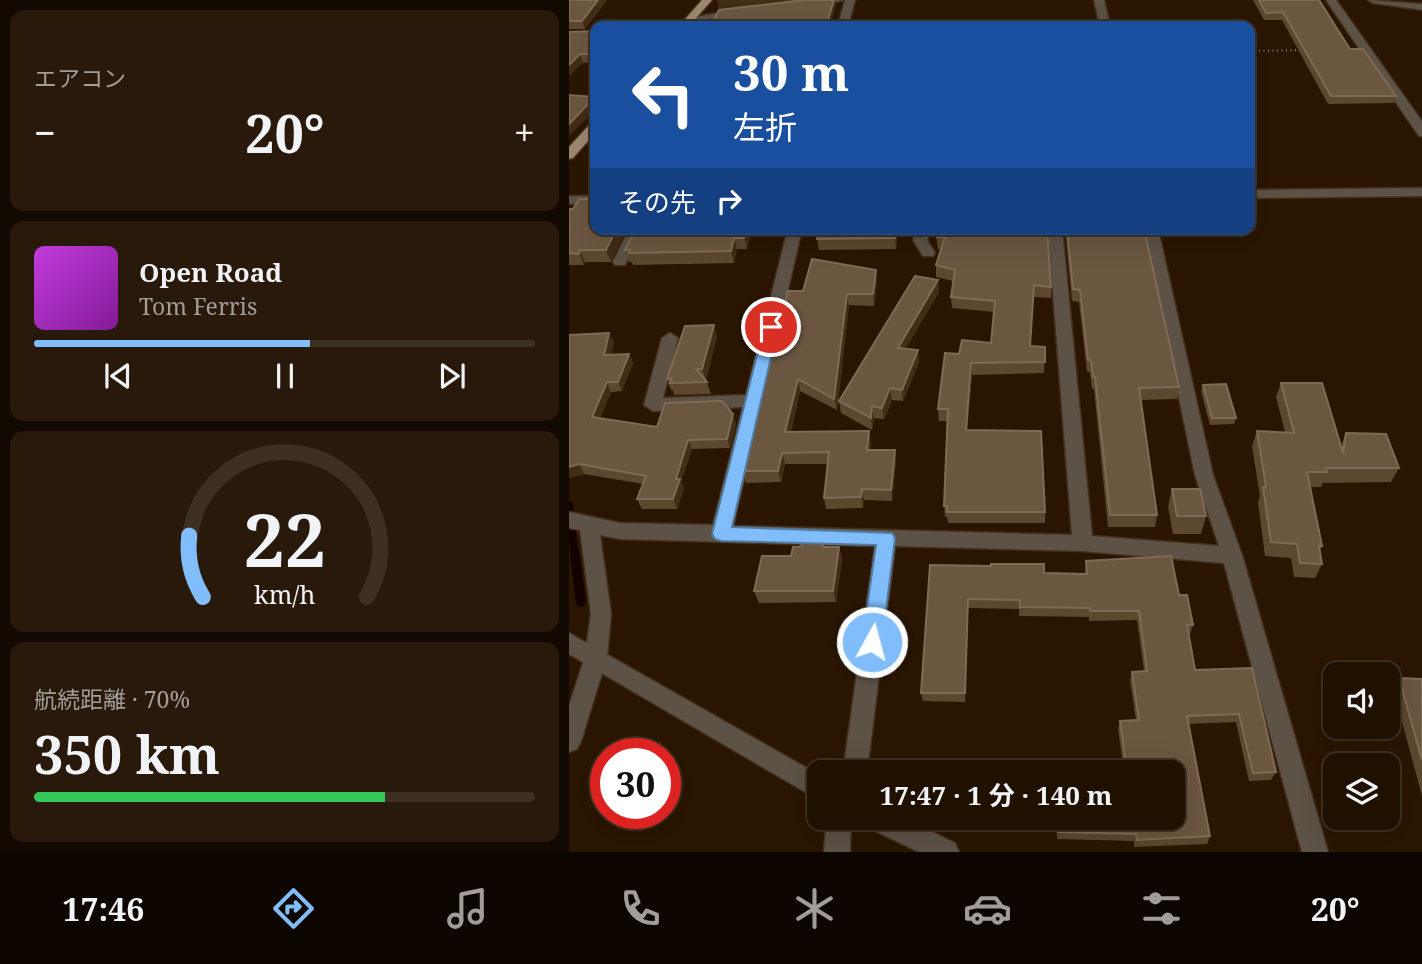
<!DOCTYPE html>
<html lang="ja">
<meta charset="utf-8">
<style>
body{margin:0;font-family:"Noto Serif","Noto Sans JP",serif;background:#28190a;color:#f1f3f6;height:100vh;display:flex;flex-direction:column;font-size:26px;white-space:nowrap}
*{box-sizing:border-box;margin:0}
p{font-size:23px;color:#a29d99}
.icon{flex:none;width:38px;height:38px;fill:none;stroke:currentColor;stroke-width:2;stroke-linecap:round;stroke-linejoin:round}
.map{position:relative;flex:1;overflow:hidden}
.drawer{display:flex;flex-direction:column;gap:10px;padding:10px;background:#120900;width:569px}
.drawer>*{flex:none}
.hud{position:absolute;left:21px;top:21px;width:665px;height:214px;border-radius:14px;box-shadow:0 7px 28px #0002,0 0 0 2px #3d3022;background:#1a4fa0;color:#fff;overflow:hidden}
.tools{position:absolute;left:754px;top:662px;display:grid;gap:14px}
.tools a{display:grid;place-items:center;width:77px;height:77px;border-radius:14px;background:#201000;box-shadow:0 7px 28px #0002,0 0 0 2px #3d3022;font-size:35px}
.speed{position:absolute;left:21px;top:738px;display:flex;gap:14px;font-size:35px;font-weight:700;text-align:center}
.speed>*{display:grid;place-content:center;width:91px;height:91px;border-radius:50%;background:#201000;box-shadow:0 7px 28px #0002,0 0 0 2px #3d3022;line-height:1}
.speed .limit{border:10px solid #d22;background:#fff;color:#111}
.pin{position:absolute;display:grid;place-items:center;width:60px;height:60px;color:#fff;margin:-30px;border:4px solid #fff;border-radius:50%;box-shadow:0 2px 7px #0007}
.me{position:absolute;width:77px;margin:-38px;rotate:7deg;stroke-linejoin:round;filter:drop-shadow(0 0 5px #0008)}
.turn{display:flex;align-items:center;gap:24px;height:147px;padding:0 28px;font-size:32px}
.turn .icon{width:91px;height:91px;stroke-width:2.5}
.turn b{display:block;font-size:49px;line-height:60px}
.then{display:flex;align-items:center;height:66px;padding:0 28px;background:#0003;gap:14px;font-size:26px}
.big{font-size:52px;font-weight:700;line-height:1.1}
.drawer .tile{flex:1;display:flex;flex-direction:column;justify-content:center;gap:10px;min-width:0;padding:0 24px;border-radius:14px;background:#28190a}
.drawer .dial{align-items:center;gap:0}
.dial svg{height:182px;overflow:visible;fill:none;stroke:#3d3022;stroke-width:7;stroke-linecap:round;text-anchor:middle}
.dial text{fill:#f1f3f6;stroke:none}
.song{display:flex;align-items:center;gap:21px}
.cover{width:84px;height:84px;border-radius:10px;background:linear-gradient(135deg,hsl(290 70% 55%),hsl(290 70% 35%))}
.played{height:7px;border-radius:4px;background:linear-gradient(90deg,#80bdfa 55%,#3d3022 55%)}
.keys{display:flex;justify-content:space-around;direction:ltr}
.heat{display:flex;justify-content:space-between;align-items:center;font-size:38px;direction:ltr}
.charge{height:10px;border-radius:5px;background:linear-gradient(90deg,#34c759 70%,#3d3022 0)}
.trip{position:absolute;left:238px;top:760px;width:378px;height:70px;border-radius:14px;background:#201000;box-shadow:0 7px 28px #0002,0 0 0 2px #3d3022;font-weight:700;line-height:70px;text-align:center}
.menu{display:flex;height:112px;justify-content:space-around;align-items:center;background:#0d0600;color:#a29d99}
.menu .icon{width:49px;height:49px}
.menu .on{color:#80bdfa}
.menu b{font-size:32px;color:#f1f3f6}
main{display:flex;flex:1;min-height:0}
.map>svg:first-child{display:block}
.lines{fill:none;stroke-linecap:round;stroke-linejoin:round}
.stream-far1{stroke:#130100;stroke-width:8}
.stream{stroke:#130100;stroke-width:10}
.minor-casing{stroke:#44311c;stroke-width:3}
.tertiary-casing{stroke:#44311c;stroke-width:3}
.primary-casing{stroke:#44311c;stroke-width:3}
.path{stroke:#806f5c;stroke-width:2.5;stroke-dasharray:1 3.5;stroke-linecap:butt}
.minor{fill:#5c5246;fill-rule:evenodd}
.tertiary{fill:#5c5246;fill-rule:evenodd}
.primary{fill:#9e8871;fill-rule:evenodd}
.wall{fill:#5c472f}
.shaded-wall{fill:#422d15}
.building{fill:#6b5740;stroke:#7f6b55;stroke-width:2}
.route{fill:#80bdfa;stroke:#537ba2;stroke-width:2}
</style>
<main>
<section class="drawer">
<div class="tile"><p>エアコン</p>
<div class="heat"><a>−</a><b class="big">20°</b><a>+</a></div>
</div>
<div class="tile">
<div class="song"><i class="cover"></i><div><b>Open Road</b><p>Tom Ferris</p></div></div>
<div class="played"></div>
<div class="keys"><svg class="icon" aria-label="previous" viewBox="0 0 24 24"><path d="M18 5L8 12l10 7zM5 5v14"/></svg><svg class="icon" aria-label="pause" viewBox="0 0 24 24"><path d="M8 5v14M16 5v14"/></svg><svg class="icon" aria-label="next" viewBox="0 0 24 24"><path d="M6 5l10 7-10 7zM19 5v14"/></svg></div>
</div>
<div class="tile dial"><svg viewBox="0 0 100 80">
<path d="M14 69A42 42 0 1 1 86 69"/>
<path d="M14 69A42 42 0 0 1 8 42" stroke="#80bdfa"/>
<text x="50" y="56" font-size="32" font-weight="700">22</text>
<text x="50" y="72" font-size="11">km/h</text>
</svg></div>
<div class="tile"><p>航続距離 · 70%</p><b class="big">350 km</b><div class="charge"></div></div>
</section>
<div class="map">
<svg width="854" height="852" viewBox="0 0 854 852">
<rect width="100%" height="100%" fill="#2a1600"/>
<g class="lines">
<path class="stream-far1" d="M 0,505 L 6,557"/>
<path class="stream" d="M 6,555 L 12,602"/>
<g class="minor-casing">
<g id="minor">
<path d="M 276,0 L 243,6 L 238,3 L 244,0 Z"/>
<path d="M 276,0 L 286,0 L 279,26 L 269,26 Z"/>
<path d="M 525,0 L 535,0 L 541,26 L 531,26 Z"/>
<path d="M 757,0 L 767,0 L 854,123 L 854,136 L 850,136 Z"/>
<path d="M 799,0 L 854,4 L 854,10 L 804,3 Z"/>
<path d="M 170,9 L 175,12 L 173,14 L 121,22 L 116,19 Z"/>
<path d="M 854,188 L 854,196 L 681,198 L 681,190 Z"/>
<rect x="0" y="196" width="26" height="8"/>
<path d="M 60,229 L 74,229 L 56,265 L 46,265 L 44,262 Z"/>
<path d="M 219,229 L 233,229 L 164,526 L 503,535 L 479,229 L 493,229 L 523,536 L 650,546 L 626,475 L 575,229 L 589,229 L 644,475 L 673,555 L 759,852 L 733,852 L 655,563 L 514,551 L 326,546 L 298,772 L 274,772 L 306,546 L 51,539 L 31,535 L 42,614 L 38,657 L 12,741 L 8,749 L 0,752 L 0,706 L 16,657 L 22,614 L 11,530 L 0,528 L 0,512 L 51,523 L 144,525 L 174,407 L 84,411 L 75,405 L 93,338 L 101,333 L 109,338 L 94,398 L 177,395 Z"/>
<path d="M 348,229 L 362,229 L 358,240 L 366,253 L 364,256 L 354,256 L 344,240 Z"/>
<path d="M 258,817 L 282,817 L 281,852 L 255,852 Z"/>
</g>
</g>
<g class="tertiary-casing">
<g id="tertiary">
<path d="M 0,633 L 250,775 L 250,800 L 0,654 Z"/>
<path d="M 293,817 L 332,817 L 386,843 L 390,852 L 350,852 L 296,826 Z"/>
</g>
</g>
<g class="primary-casing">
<g id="primary">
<path d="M 133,0 L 143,0 L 120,26 L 110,26 Z"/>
<path d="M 26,122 L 26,133 L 4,158 L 0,159 L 0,147 L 22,123 Z"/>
</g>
</g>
<path class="path" d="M 681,51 L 732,50"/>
<use href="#minor" class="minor"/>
<use href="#tertiary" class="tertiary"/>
<use href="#primary" class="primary"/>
</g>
<g class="wall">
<path d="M 0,0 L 38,0 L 16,29 L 0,29 Z"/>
<path d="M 684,0 L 750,0 L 781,49 L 827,96 L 825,103 L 759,104 L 713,20 L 695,20 Z"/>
<path d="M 26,31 L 26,62 L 14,63 L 0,76 L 0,32 Z"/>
<path d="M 0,209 L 26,229 L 57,229 L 42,262 L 16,262 L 15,265 L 0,265 Z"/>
<path d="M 183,229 L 178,249 L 168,249 L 165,263 L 64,265 L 63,262 L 60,262 L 56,250 Z"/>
<path d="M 329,229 L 327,249 L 250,250 L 248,239 Z"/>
<path d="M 366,229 L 482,287 L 482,298 L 464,297 L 461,346 L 476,347 L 475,373 L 403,375 L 398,430 L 476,512 L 476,523 L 379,523 L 378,517 L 376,517 L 375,506 L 378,421 L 370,421 L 369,409 L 390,354 L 422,343 L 425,312 L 383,308 L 382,297 L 384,281 L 367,277 L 367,265 L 372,249 L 369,249 Z"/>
<path d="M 496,229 L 575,229 L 610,387 L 608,399 L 571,400 L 588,515 L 586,527 L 539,527 L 525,389 L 523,389 L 521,372 L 518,372 L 510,302 L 503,301 Z"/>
<path d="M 369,280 L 370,292 L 336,349 L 350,362 L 334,401 L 323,400 L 315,419 L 305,418 L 303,430 L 272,413 L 270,401 Z"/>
<path d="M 308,281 L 305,306 L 280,305 L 268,410 L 231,391 L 222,432 L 302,442 L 301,450 L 326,450 L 327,461 L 323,501 L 295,500 L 294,508 L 257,509 L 255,498 L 259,464 L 216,464 L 212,482 L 177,483 L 173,471 L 234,291 Z"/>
<path d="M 40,333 L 45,343 L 42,354 L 60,354 L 64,363 L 53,391 L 42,392 L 31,418 L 88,427 L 164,414 L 167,424 L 161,448 L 123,449 L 112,482 L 115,488 L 108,509 L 73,509 L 68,499 L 74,484 L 15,474 L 0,478 Z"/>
<path d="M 148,336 L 137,380 L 142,394 L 105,395 L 104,390 L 102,390 L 98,379 Z"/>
<path d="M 712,383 L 772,446 L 777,433 L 830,468 L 822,482 L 754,483 L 752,487 L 741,487 L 753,546 L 751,550 L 753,564 L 746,578 L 725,577 L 722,558 L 696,556 L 689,502 L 691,496 L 683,446 L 688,431 L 716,432 L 707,397 Z"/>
<path d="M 634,385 L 667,418 L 665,424 L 641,425 L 632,391 Z"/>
<path d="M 603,489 L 637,516 L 632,534 L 604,534 L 599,507 Z"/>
<path d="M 255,547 L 270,547 L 273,559 L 267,602 L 190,603 L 185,591 L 222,556 Z"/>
<path d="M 517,561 L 610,595 L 624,625 L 621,634 L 619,634 L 626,670 L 683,668 L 707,772 L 702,780 L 680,781 L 667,722 L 619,724 L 641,836 L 638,844 L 565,847 L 565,841 L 488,839 L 487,817 L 604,817 L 604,772 L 555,772 L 549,729 L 551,721 L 567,720 L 561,680 L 563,672 L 575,671 L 568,620 L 520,621 L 520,617 L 450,616 L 450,609 L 399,608 L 396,702 L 354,701 L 352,693 L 361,565 L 475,573 L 516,574 Z"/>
<path d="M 830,678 L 853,679 L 853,796 L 824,688 Z"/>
</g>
<g class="shaded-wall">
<path d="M 29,0 L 38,0 L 16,29 L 13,21 Z"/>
<path d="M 148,0 L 236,0 L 150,10 Z"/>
<path d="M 265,0 L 266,0 L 267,6 L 261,26 L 257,26 Z"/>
<path d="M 11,54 L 14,63 L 0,76 L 0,65 Z"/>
<path d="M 26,98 L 26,110 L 0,136 L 0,124 Z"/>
<path d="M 47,229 L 57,229 L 42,262 L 37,250 Z"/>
<path d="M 177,229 L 183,229 L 178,249 L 175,238 Z"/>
<path d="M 327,229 L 329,229 L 327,249 L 326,238 Z"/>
<path d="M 165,238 L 168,249 L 165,263 L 162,251 Z"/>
<path d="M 11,250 L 16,262 L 15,265 L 10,254 Z"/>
<path d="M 307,270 L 308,281 L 305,306 L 304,294 Z"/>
<path d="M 369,280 L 370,292 L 330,360 L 329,348 Z"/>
<path d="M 278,294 L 280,305 L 268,410 L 265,399 Z"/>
<path d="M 145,325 L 148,336 L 137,380 L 133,369 Z"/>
<path d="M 40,333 L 45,343 L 39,364 L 35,355 Z"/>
<path d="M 349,350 L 350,362 L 334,401 L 333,390 Z"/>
<path d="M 60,354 L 64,363 L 53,391 L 49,382 Z"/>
<path d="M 402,363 L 403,375 L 397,442 L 397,430 Z"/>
<path d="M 229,379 L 231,391 L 219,444 L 216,432 Z"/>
<path d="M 38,382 L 42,392 L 28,426 L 23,417 Z"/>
<path d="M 321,388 L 323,400 L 315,419 L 313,408 Z"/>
<path d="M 303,406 L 305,418 L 303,430 L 302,418 Z"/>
<path d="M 164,414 L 167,424 L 161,448 L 158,439 Z"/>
<path d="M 300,431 L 302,442 L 300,461 L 298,450 Z"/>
<path d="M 119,440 L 123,449 L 112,482 L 115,488 L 108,509 L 104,499 L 107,479 Z"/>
<path d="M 326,450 L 327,461 L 323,501 L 322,490 Z"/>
<path d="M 213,453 L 216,464 L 212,482 L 209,471 Z"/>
<path d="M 10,464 L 15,474 L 0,478 L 0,467 Z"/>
<path d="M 293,489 L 295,500 L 294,508 L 292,497 Z"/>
<path d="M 270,547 L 273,559 L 267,602 L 264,591 Z"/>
</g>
<g class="building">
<path d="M 0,0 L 29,0 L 13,21 L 0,21 Z"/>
<path d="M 235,0 L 265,0 L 257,26 L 142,26 L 150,10 Z"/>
<path d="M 690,0 L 750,0 L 781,49 L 794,49 L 827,96 L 762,96 L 714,12 L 697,13 Z"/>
<path d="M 26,31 L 26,54 L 11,54 L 0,65 L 0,32 Z"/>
<path d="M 0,95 L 26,97 L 0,124 Z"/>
<path d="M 10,199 L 26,199 L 26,229 L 47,229 L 37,250 L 11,250 L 10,254 L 0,253 L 0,209 L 4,209 Z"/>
<path d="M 67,229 L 177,229 L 175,238 L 165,238 L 162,251 L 60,253 L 61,250 L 56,250 Z"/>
<path d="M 250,229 L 327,229 L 326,238 L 248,239 Z"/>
<path d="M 366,229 L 478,229 L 482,287 L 465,285 L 461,346 L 476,347 L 476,362 L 402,363 L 397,430 L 472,431 L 476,512 L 378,512 L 378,506 L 375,506 L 379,409 L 369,409 L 376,353 L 390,354 L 393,340 L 422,343 L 426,301 L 382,297 L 386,270 L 367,265 L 376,237 L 368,237 Z"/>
<path d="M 498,229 L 575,229 L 610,387 L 570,388 L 588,515 L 541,515 L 526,377 L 524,377 L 522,360 L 519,360 L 511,290 L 504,289 Z"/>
<path d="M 243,259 L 307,270 L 304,294 L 278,294 L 265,399 L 229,379 L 216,432 L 300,431 L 298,450 L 326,450 L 322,490 L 293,489 L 292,497 L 255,498 L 260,452 L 213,453 L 209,471 L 173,471 L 205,336 L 210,327 L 219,291 L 234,291 Z"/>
<path d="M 346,276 L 369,280 L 329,348 L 349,350 L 333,390 L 321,388 L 313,408 L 303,406 L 302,418 L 270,401 Z"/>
<path d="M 145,325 L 133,369 L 127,369 L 138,382 L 101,383 L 103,378 L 98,379 L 116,326 Z"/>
<path d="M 40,333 L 35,355 L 60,354 L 49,382 L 38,382 L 23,417 L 88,427 L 96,403 L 153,401 L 164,414 L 158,439 L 119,440 L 107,479 L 111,479 L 104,499 L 68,499 L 77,476 L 10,464 L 0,467 L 0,335 Z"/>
<path d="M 712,383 L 753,383 L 774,453 L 777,433 L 817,434 L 830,468 L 757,468 L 758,472 L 738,472 L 753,546 L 750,546 L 753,564 L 731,563 L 728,544 L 702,542 L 694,487 L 697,487 L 688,431 L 725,433 Z"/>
<path d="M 657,384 L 667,418 L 643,418 L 634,385 Z"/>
<path d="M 603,489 L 631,489 L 637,516 L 608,516 Z"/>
<path d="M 238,541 L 249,541 L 255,547 L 270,547 L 264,591 L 185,591 L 193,556 L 222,556 L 224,547 L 230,547 Z"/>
<path d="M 602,556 L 610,595 L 618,595 L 624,625 L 618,625 L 626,670 L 683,668 L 707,772 L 684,773 L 670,714 L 618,716 L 641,836 L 568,840 L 567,834 L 489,832 L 488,817 L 604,817 L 604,772 L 558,772 L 551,721 L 570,720 L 563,672 L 578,671 L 570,611 L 521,611 L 521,608 L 451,607 L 451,600 L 399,599 L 396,693 L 352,693 L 361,565 L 422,566 L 422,564 L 475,564 L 475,573 L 518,574 L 517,561 Z"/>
<path d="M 830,678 L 853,679 L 853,760 Z"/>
</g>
<path class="route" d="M 202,323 L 209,327 L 163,527 L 323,533 L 326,538 L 313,642 L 310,648 L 303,651 L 296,648 L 293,642 L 307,545 L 152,541 L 146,539 L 143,534 L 195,327 Z"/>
</svg>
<div class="tools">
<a><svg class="icon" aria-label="sound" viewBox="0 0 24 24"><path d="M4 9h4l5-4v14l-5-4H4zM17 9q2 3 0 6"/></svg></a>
<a><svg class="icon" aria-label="layers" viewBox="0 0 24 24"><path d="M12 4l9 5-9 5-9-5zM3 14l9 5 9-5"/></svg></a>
</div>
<div class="speed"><div class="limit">30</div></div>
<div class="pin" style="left:202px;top:327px;background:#d93025"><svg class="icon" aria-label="arrive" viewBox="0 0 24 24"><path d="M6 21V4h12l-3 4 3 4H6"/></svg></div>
<svg class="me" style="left:303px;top:642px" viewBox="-20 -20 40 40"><circle r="17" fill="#80bdfa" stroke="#fff" stroke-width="3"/><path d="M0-11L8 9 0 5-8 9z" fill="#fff"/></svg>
<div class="trip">17:47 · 1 分 · 140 m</div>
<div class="hud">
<div class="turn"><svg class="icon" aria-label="left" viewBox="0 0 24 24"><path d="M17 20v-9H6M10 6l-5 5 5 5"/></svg><div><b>30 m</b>左折</div></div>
<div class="then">その先<svg class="icon" aria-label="right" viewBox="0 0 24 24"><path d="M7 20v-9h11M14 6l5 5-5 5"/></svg></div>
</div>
</div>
</main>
<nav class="menu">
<b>17:46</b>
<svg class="icon on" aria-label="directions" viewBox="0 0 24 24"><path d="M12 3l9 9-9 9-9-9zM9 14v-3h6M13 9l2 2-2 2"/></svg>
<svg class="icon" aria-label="music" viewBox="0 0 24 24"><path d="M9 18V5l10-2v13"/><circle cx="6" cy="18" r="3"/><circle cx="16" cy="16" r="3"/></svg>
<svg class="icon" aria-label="phone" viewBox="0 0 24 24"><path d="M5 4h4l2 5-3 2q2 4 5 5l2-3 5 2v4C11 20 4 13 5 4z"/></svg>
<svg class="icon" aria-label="climate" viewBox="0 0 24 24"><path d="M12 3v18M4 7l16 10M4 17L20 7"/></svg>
<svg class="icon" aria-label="car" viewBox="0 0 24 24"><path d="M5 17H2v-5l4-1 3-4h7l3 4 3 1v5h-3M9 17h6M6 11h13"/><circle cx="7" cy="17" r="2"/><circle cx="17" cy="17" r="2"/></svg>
<svg class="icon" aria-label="filters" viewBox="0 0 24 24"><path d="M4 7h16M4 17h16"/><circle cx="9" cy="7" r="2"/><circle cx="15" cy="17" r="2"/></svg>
<b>20°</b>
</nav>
